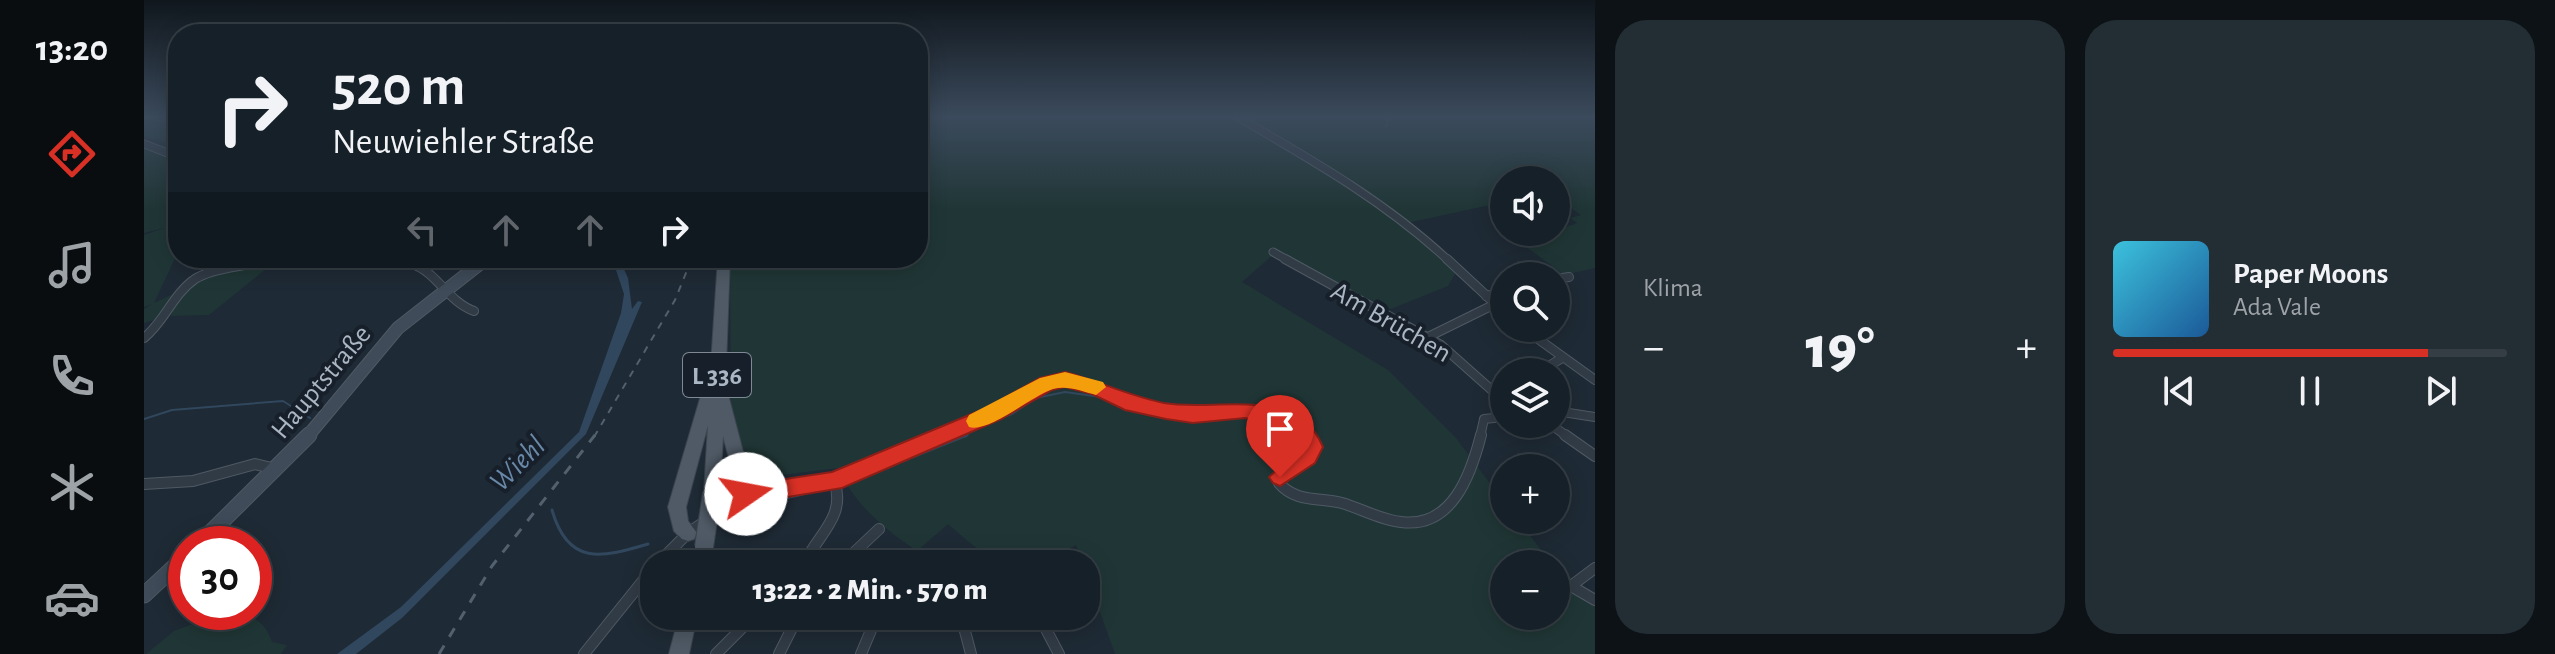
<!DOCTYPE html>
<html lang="de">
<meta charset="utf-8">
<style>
body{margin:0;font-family:"Alegreya Sans",sans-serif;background:#232d34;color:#f1f3f6;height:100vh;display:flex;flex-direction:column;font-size:30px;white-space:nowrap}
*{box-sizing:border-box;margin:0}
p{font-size:26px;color:#9ea3a8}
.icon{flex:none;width:44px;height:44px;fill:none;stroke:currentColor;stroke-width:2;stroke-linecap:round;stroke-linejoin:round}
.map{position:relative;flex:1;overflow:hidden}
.sheet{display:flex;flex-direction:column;gap:20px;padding:20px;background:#0c1216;width:960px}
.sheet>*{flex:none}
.banner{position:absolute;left:24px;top:24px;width:760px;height:244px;border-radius:32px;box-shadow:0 4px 20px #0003,0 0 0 2px #353e45;background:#162028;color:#f1f3f6;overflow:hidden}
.tools{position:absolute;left:1346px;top:166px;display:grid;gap:16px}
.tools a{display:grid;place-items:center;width:80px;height:80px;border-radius:50%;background:#162028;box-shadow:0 4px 20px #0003,0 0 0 2px #353e45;font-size:40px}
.speed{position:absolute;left:24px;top:526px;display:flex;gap:16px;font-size:40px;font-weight:700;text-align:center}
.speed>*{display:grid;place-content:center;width:104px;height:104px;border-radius:50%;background:#162028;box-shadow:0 4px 20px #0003,0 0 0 2px #353e45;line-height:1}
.speed .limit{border:12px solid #d22;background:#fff;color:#111}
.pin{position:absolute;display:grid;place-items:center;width:68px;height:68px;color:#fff;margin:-82px -34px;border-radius:50% 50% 50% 0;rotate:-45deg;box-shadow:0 0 8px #0007}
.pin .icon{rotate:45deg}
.me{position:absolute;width:88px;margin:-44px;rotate:78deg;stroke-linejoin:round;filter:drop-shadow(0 0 6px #0008)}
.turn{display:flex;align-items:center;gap:28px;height:168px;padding:0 32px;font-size:36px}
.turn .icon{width:104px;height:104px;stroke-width:2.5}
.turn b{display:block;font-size:56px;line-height:68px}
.lanes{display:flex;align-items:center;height:76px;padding:0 32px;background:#0003;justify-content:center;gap:40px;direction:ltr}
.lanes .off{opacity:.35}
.big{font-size:60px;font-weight:800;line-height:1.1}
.sheet .tile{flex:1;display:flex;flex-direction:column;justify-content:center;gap:12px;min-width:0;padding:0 28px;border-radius:32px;background:#232d34}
.song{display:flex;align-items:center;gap:24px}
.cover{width:96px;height:96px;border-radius:12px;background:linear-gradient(135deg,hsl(190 70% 55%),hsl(210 70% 35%))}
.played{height:8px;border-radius:4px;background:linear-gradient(90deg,#d93025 80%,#353e45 80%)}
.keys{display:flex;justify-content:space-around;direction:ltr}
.heat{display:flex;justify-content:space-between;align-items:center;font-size:44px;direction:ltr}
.sheet .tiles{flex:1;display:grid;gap:20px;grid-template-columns:repeat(2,1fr)}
.trip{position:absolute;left:496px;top:550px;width:460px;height:80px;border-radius:32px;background:#162028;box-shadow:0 4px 20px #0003,0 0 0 2px #353e45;font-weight:800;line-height:80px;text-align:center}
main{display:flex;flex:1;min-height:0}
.tabs{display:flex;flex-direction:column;width:144px;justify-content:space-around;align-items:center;background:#090d10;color:#9ea3a8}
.tabs .icon{width:56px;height:56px}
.tabs .selected{color:#d93025}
.tabs b{font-size:36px;color:#f1f3f6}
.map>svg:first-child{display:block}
.green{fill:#203636}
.water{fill:#30475d}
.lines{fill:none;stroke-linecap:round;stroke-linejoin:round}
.stream-far1{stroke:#30475d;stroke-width:2}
.stream{stroke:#30475d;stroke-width:3}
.street-far2-casing{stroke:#4f5964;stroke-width:9}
.street-far1-casing{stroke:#4f5964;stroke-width:10}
.street-casing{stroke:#4f5964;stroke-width:12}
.secondary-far2-casing{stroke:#4f5964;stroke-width:12}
.secondary-far1-casing{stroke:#4f5964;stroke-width:14}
.secondary-casing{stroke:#4f5964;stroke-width:17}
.primary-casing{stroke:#3b444f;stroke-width:2}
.street-far2{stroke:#313b46;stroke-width:7}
.street-far1{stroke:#313b46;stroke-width:8}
.street{stroke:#313b46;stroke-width:10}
.secondary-far2{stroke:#3f4b59;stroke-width:10}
.secondary-far1{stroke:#3f4b59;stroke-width:12}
.secondary{stroke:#3f4b59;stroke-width:15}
.primary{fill:#4f5a66;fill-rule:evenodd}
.rail-far1{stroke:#53606d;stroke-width:2;stroke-dasharray:7 7;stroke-linecap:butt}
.rail{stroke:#53606d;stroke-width:3;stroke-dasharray:10 10;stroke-linecap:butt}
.primary-bridge-casing{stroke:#3b444f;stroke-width:20;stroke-linecap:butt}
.primary-bridge{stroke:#4f5a66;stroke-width:18}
.route{fill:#d93025;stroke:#8d1f18;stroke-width:2}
.slow{fill:#f59e0b}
.labels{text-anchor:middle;stroke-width:8;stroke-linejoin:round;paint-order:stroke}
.shield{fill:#17202a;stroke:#7f8996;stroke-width:2}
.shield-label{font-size:26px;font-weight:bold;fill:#abb6c4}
.street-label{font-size:28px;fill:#abb6c4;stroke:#17202a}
.water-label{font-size:30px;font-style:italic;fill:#6a89a9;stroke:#17202a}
</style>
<main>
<nav class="tabs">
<b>13:20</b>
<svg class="icon selected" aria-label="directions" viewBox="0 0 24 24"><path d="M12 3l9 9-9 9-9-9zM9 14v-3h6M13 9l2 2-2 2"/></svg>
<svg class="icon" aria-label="music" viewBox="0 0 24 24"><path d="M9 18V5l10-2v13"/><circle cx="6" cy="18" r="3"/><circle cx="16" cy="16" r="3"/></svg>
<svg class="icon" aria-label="phone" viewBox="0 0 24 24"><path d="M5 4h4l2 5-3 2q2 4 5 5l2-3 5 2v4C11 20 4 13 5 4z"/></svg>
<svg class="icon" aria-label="climate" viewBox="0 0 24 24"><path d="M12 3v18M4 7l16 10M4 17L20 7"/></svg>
<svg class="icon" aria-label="car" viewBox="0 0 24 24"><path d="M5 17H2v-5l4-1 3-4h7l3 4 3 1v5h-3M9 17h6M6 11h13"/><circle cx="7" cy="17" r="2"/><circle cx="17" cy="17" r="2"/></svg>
</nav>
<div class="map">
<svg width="1451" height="654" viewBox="0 0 1451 654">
<rect width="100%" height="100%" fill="#1e2a35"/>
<g class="green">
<path d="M 0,117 L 34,117 L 34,146 L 0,137 Z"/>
<path d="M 774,117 L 1451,117 L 1451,268 L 1420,275 L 1377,243 L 1433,223 L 1426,218 L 1437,215 L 1412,198 L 1412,180 L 1360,180 L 1360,202 L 1263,223 L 1314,269 L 1304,286 L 1247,309 L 1129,255 L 1098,282 L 1244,370 L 1312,438 L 1360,502 L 1360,520 L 1374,520 L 1408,564 L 1360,564 L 1360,616 L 1412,616 L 1412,567 L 1451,594 L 1451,654 L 971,654 L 932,545 C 870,579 854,568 804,524 L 773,551 C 742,530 709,504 695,468 L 603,479 L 587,402 L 586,258 L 774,258 Z"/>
<path d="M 0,145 L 34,158 L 34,252 L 10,303 L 29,294 L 21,317 L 0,323 L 0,309 L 8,304 L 0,307 L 0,235 L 20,228 L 0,233 Z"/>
<path d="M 127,265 L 65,315 L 27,316 C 46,267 81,270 127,265 Z"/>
<path d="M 81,612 C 105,614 120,618 128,642 L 143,645 L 137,654 L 2,654 L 30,631 Z"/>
</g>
<path class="water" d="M 468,258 L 475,258 L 484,278 L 488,309 L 494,301 L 498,302 L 442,434 L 258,618 L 212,654 L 193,654 L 257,607 L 435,432 L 477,313 L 480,294 Z"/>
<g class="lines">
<g class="stream-far1">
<path d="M 10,117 L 15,121 L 34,121"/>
<path d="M 1242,127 L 1244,117"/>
<path d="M 774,133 L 786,134"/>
<path d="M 0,419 L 28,410 L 139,401 L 166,418"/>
<path d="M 821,437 L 831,427 L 868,414 L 892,398 L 921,392 L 964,398"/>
</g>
<g class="stream">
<path d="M 701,484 L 823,435"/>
<path d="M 611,506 L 682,488"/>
<path d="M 408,510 C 424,566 457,558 504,544"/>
<path d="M 585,514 L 598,509"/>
</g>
<g class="street-far2-casing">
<g id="street-far2">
<path d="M 1094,117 C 1168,160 1242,202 1305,261"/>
<path d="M 0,144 L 34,157"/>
<path d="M 1129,252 L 1145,261"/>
<path d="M 157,261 L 238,261"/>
</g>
</g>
<g class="street-far1-casing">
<g id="street-far1">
<path d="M 1141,259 L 1297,345 L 1360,401"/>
<path d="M 1303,259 L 1360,312"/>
<path d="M 1412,279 L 1425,277"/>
<path d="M 1342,296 L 1360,292"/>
<path d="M 1379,328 L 1451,380"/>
<path d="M 1284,337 L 1351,304"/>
<path d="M 0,338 C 21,321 29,294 51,279 C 83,258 231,253 268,264 C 293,272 304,302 330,311"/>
<path d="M 1395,372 L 1418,358"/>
<path d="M 1412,398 L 1416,407 L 1412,409"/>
<path d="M 1412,411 L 1451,417"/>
<path d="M 1406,424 L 1424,437"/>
<path d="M 793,437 L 916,380 C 961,386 999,412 1048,415 C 1088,417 1133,400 1164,437"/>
<path d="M 1336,437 L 1340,419 L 1360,417"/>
</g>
</g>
<g class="street-casing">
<g id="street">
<path d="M 1163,435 L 1168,447 L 1163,457 L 1136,477 L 1135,483 C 1152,503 1175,497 1198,503 C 1218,509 1237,520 1257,522 C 1308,529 1327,474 1337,435"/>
<path d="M 1421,435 L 1451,456"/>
<path d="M 0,484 L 49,481 L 111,464 L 132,469"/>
<path d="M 513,564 L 544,533 L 602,494 L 690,481 L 798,435"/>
<path d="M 660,564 C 674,534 703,516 690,481"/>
<path d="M 698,564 L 735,529"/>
<path d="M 1451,568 L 1427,586 L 1451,600"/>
<path d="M 817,616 L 827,654"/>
<path d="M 895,616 L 915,654"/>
<path d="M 440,654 L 510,567"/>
<path d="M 572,654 L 610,616"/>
<path d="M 635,654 L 654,616"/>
<path d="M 717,654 L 733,616"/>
</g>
</g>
<g class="secondary-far2-casing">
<path id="secondary-far2" d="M 340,261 L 343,258"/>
</g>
<g class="secondary-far1-casing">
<path id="secondary-far1" d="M 163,437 L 254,328 L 342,259"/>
</g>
<g class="secondary-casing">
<g id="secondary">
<path d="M 55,544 L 165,435"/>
<path d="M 0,595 L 42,556"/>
</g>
</g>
<g class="primary-casing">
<g id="primary">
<path d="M 574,258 L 586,258 L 581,393 L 585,398 L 610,494 L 608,499 L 602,501 L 596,499 L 579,436 L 576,493 L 574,498 L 568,500 L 562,498 L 560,493 L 564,425 L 542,507 L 544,521 L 553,533 L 550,539 L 544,541 L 538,539 L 530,531 L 524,507 L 560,385 L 562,381 L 566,379 Z"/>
<path d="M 560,539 L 566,541 L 569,547 L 565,564 L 547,564 L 554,541 Z"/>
<path d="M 535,616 L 553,616 L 545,654 L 525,654 Z"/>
</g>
</g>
<use href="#street-far2" class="street-far2"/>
<use href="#street-far1" class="street-far1"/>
<use href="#street" class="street"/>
<use href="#secondary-far2" class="secondary-far2"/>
<use href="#secondary-far1" class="secondary-far1"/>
<use href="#secondary" class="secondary"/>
<use href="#primary" class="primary"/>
<path class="rail-far1" d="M 450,437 L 531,300 L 548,258"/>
<path class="rail" d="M 295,654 L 348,566 L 451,435"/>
<g class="primary-bridge-casing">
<path id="primary-bridge" d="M 560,547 L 568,493"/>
</g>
<use href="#primary-bridge" class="primary-bridge"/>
</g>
<linearGradient id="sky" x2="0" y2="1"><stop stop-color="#10171d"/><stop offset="0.56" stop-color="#3b4a5c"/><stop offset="1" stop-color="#3b4a5c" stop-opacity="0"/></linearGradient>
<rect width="1451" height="209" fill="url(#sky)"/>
<path class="route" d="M 921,372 C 955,381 985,396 1020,403 C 1071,412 1153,384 1179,447 L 1171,463 L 1136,486 L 1129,483 L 1125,477 L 1158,447 L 1155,440 L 1125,423 L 1101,418 L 1049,423 L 1022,419 L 981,410 L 948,394 L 921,387 L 908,390 L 857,419 L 698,488 L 602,504 L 594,501 L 591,494 L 594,488 L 602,485 L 688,472 L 842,408 L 896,378 Z"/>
<path class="slow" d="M 921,372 L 959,382 L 962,387 L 952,395 C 938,391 923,385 909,389 C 887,396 845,433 825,427 L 822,421 L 825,415 L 896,378 Z"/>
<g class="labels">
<rect class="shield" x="539" y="353" width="68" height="44" rx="6"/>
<g class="shield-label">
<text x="573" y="384">L 336</text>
</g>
<g class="street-label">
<text transform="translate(1248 321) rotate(30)" y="10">Am Brüchen</text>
<text transform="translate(176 381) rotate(-50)" y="10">Hauptstraße</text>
</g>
<g class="water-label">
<text transform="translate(373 463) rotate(-45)" y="10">Wiehl</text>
</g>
</g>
</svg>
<div class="tools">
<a><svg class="icon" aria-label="sound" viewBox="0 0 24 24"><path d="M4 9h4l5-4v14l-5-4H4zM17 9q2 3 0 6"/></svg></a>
<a><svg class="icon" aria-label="search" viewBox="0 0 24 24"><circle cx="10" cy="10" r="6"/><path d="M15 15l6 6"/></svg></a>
<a><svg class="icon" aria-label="layers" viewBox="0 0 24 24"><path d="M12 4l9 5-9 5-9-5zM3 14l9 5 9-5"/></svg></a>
<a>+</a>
<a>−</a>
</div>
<div class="speed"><div class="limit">30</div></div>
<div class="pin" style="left:1136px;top:477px;background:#d93025"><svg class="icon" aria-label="arrive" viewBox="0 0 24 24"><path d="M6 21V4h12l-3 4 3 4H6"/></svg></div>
<svg class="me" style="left:602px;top:494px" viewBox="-20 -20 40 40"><circle r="19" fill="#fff"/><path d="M0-13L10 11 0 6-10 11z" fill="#d93025"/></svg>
<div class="trip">13:22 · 2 Min. · 570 m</div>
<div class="banner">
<div class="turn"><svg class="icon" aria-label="right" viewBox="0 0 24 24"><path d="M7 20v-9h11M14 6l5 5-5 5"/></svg><div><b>520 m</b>Neuwiehler Straße</div></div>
<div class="lanes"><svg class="icon off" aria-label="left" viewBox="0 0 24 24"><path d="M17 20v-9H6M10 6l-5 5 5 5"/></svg><svg class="icon off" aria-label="ahead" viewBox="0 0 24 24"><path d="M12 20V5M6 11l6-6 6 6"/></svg><svg class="icon off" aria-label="ahead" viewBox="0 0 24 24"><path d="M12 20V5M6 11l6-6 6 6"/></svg><svg class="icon" aria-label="right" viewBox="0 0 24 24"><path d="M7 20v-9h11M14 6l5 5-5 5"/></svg></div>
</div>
</div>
<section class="sheet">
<div class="tiles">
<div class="tile"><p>Klima</p>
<div class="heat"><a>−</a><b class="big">19°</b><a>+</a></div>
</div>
<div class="tile">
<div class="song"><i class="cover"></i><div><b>Paper Moons</b><p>Ada Vale</p></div></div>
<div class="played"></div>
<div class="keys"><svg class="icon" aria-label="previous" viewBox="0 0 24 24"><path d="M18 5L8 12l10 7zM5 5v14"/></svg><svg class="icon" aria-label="pause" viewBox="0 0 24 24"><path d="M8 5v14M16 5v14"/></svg><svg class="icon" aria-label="next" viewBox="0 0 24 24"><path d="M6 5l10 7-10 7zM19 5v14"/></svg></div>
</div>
</div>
</section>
</main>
